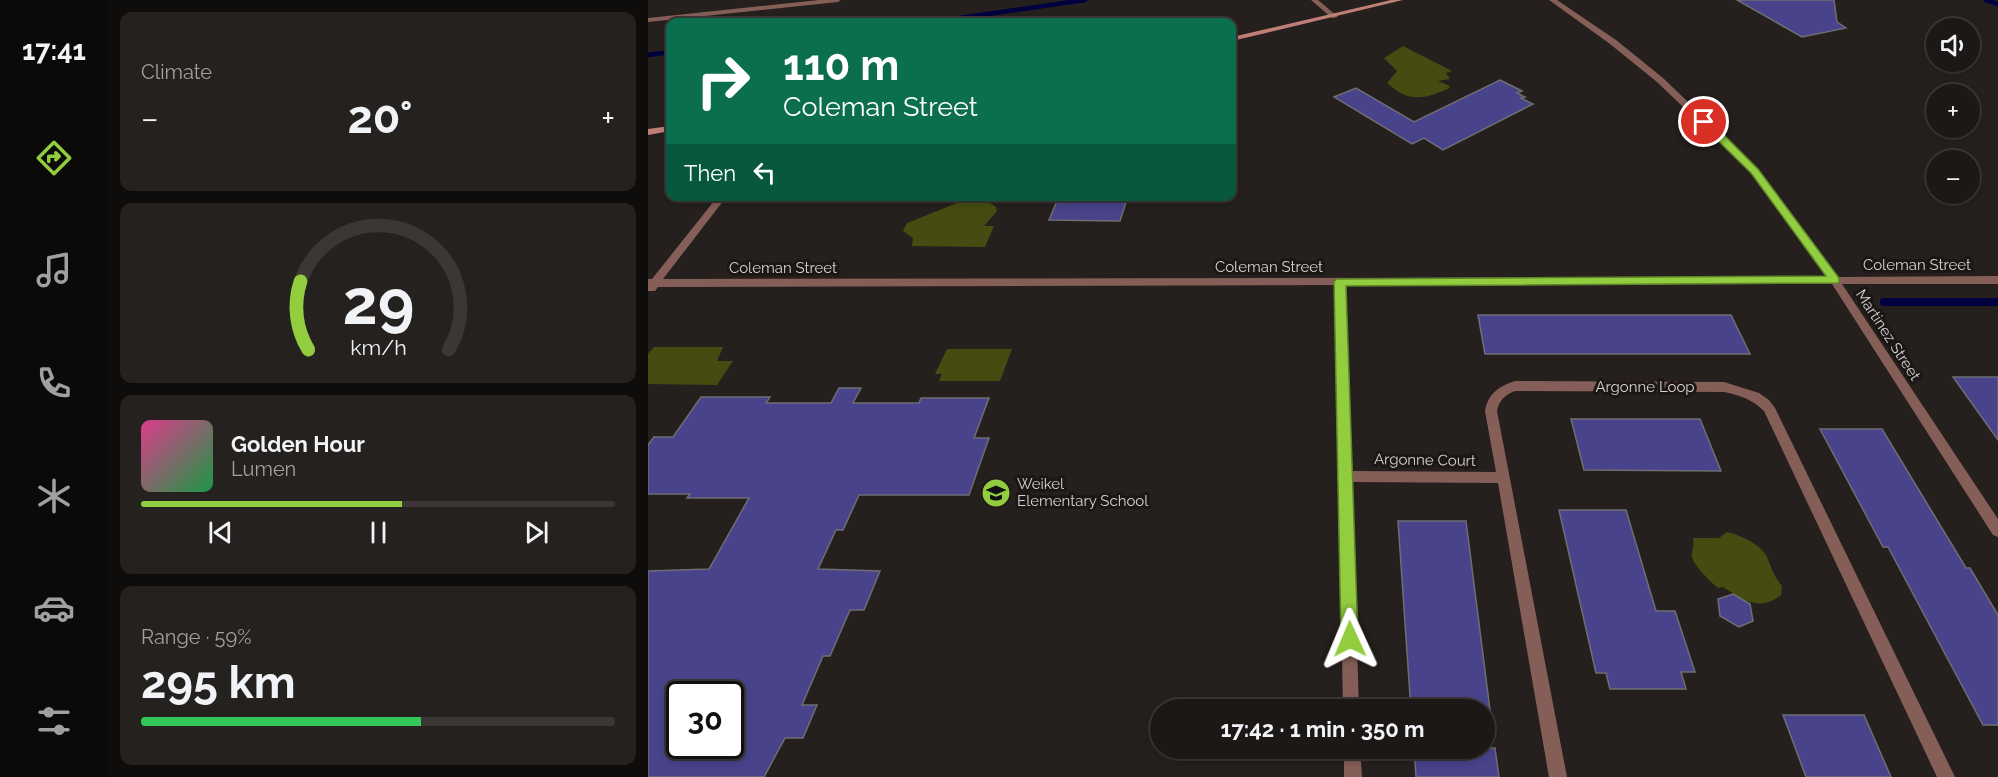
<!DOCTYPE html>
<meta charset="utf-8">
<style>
body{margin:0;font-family:Raleway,sans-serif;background:#25211f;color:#f1f3f6;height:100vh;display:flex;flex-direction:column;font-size:22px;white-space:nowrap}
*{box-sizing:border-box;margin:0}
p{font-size:20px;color:#a0a0a1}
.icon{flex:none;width:33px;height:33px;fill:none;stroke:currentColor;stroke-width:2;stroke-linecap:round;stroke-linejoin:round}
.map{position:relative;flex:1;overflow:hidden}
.drawer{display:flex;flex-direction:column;gap:12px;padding:12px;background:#0f0d0c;width:540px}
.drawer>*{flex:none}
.top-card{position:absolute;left:18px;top:18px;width:570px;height:183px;border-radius:12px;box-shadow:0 3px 9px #0003,0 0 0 2px #3a3735;background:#0b6e4f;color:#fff;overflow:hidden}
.controls{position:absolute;left:1278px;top:18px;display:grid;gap:12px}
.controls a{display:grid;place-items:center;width:54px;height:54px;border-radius:50%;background:#1c1816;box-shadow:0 3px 9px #0003,0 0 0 2px #3a3735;font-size:30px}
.speed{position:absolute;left:18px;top:681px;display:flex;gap:12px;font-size:30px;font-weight:700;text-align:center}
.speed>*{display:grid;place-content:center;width:78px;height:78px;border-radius:50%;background:#1c1816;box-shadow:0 3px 9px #0003,0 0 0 2px #3a3735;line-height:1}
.speed .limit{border:3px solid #111;border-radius:9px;background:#fff;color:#111}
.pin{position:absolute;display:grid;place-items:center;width:51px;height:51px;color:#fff;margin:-26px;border:3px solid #fff;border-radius:50%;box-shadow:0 2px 6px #0007}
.me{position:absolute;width:66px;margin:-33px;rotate:359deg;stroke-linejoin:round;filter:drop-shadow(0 0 4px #0008)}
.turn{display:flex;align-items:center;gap:21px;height:126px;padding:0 18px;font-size:27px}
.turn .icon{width:78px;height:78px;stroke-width:2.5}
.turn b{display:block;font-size:42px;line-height:51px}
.then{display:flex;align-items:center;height:57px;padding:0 18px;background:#0003;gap:12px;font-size:22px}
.big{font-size:45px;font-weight:700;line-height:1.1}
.drawer .widget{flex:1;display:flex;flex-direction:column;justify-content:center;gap:9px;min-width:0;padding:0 21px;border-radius:12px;background:#25211f}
.drawer .dial{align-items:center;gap:0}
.dial svg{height:156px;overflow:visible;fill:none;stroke:#3a3735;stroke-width:7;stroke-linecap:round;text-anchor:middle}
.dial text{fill:#f1f3f6;stroke:none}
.song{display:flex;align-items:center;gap:18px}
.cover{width:72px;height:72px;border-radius:9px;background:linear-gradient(135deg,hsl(330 70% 55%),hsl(140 70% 35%))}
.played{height:6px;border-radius:3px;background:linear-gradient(90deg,#91cd3f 55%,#3a3735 55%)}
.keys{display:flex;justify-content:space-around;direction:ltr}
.heat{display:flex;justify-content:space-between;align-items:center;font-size:33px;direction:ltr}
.charge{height:9px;border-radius:4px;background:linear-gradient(90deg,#34c759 59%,#3a3735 0)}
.trip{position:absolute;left:502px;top:699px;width:345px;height:60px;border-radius:30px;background:#1c1816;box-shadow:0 3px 9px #0003,0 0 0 2px #3a3735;font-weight:700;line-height:60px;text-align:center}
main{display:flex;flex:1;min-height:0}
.tabs{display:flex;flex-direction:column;width:108px;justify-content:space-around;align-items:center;background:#0b0a09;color:#a0a0a1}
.tabs .icon{width:42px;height:42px}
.tabs .current{color:#91cd3f}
.tabs b{font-size:27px;color:#f1f3f6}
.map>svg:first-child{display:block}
.green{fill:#464c11}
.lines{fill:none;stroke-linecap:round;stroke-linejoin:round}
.stream-far1{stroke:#000041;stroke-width:4.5}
.stream{stroke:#000041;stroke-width:8}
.building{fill:#48438b;stroke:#6e6e74;stroke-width:1.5;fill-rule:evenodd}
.street{fill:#855e58;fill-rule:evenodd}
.secondary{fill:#be7f77;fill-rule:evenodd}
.route{fill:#91cd3f;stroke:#5e8529;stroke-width:1.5}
.labels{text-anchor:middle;stroke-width:6;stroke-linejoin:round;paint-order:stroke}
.street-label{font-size:15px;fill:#d5d1d0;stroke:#1c1714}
.poi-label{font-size:15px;fill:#d5d1d0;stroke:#1c1714;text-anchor:start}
</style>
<main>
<nav class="tabs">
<b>17:41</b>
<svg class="icon current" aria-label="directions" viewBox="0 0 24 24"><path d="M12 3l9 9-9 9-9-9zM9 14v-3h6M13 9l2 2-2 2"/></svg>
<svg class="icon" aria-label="music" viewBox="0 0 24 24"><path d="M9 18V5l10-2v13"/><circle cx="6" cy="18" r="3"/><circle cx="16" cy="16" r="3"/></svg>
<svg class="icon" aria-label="phone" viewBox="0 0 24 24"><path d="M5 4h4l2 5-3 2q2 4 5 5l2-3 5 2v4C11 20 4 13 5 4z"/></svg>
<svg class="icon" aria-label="climate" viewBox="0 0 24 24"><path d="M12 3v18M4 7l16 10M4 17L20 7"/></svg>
<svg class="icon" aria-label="car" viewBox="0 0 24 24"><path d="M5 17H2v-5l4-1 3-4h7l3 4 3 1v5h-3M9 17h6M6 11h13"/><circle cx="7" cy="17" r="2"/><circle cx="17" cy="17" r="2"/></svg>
<svg class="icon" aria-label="filters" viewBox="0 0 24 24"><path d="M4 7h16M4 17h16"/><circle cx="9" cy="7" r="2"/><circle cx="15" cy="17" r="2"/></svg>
</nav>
<section class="drawer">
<div class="widget"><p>Climate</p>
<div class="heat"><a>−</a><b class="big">20°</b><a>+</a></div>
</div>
<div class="widget dial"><svg viewBox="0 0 100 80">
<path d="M14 69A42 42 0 1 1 86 69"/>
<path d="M14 69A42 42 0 0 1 10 34" stroke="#91cd3f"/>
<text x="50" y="56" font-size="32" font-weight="700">29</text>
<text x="50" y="72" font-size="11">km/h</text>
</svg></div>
<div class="widget">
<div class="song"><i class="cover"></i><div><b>Golden Hour</b><p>Lumen</p></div></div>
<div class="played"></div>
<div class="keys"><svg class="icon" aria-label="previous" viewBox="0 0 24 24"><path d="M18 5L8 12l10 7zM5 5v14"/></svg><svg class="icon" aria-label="pause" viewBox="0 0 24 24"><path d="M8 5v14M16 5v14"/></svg><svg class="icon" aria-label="next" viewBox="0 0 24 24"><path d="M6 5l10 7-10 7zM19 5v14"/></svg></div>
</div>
<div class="widget"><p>Range · 59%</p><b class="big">295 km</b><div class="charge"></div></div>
</section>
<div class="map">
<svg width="1350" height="777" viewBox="0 0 1350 777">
<rect width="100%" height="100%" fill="#25201d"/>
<g class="green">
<path d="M 755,46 L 804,71 L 798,73 L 802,79 L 790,81 L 802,86 L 800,89 C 776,99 760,103 739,83 L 749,71 L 736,58 Z"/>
<path d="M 319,199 L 338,200 L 348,207 L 349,211 L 336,226 L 346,226 L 337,247 L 264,246 L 265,238 L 255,231 L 259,223 Z"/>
<path d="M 6,347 L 75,347 L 69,361 L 85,361 L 69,385 L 0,384 L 0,354 Z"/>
<path d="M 299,349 L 364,349 L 352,381 L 291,381 L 294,374 L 287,374 Z"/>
<path d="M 1079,532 C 1091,535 1113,544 1119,557 C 1124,569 1125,575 1134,586 L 1133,595 C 1112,612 1095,600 1075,587 L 1070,588 C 1063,582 1046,566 1044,557 C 1043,550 1047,545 1045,538 L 1071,538 Z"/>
</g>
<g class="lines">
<g class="stream-far1">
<path d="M 1338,0 L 1350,4"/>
<path d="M 284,22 L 437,0"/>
<path d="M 0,55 L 22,52"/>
</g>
<path class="stream" d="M 1236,302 L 1350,302"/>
</g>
<g class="building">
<path d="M 1089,0 L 1186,0 L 1189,22 L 1198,28 L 1154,37 Z"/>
<path d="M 852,80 L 874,91 L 869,93 L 877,97 L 873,98 L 885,104 L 795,150 L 776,138 L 764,144 L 686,97 L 708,88 L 766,122 Z"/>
<path d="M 411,196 L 480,196 L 472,221 L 401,220 Z"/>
<path d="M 830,315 L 1083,315 L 1102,354 L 837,354 Z"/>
<path d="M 1305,377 L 1350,377 L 1350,440 Z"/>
<path d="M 191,388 L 213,388 L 205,403 L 271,403 L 273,398 L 341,398 L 326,438 L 341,438 L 321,495 L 211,495 L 195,530 L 188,530 L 170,569 L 232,571 L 216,610 L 202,610 L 182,656 L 175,656 L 154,705 L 169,705 L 155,738 L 137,738 L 116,777 L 0,777 L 0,571 L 61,569 L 101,498 L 39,498 L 42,494 L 0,494 L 0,445 L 6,437 L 25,437 L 53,397 L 122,397 L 118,403 L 183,403 ZM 32,694 L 82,694 L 82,746 L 32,746 Z"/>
<path d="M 923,419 L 1052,419 L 1073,471 L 936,470 Z"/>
<path d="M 1172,429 L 1234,429 L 1318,568 L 1322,568 L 1350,615 L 1350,725 L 1335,725 L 1240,547 L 1235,547 Z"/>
<path d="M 911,510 L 978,510 L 1008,611 L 1027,611 L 1047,672 L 1033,672 L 1038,689 L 962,689 L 958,673 L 948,673 Z"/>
<path d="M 750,521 L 818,521 L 842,710 L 763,710 Z"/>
<path d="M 1085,594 L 1102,604 L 1105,621 L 1091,627 L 1072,616 L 1070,599 Z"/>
<path d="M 1135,715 L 1216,715 L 1243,777 L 1158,777 Z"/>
<path d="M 766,748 L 847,748 L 851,777 L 768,777 Z"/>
</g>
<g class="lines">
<g class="street">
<path d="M 171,0 L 193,0 L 190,2 L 0,22 L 0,18 Z"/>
<path d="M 663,0 L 670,0 L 690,17 L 684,18 Z"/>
<path d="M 901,0 L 909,0 L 968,40 L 1015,78 L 1110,169 L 1189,277 L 1350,276 L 1350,284 L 1194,284 L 1350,519 L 1350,537 L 1345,535 L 1184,284 L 697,285 L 703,471 L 848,472 L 837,411 C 840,394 851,386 867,381 L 1076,382 L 1111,393 L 1121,400 L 1127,408 L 1307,777 L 1289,777 L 1116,411 C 1105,400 1092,395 1076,392 L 867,391 C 857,395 851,400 849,411 L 919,777 L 901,777 L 850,483 L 704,482 L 711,710 L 695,710 L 687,285 L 10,287 L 7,291 L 0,291 L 0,279 L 4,279 L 70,196 L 79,196 L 15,279 L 1178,277 L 1104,173 L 1009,82 L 962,44 Z"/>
<path d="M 696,748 L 712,748 L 714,777 L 696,777 Z"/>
</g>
<g class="secondary">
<path d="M 743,0 L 755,0 L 584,41 L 584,37 Z"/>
<path d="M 22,126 L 22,131 L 0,135 L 0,129 Z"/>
</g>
</g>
<path class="route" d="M 1053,119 L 1060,119 L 1110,169 L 1191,278 L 1191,283 L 698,286 L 710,639 L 708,646 L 702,648 L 696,646 L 693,639 L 686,282 L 688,279 L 1178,276 L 1103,173 L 1053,124 Z"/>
<defs>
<g id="school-disc" transform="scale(1.5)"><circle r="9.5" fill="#91cd3f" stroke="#1c1714"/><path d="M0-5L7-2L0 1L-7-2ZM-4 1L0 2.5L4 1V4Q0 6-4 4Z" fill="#111"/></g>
</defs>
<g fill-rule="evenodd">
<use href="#school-disc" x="348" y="493"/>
</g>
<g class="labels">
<g class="street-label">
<text x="1269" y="270">Coleman Street</text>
<text x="621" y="272">Coleman Street</text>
<text x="135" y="273">Coleman Street</text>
<text transform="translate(1240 335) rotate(57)" y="5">Martinez Street</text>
<text x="997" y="392">Argonne Loop</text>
<text transform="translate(777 460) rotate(1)" y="5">Argonne Court</text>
</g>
<g class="poi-label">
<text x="369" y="489">Weikel<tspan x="369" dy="17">Elementary School</tspan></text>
</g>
</g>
</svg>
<div class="controls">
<a><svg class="icon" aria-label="sound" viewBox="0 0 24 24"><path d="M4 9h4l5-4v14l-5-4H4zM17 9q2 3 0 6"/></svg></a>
<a>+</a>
<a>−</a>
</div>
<div class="speed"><div class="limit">30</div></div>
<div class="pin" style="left:1056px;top:122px;background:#d93025"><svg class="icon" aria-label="arrive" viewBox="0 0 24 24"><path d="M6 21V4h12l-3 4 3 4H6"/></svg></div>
<svg class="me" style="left:702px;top:639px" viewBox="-20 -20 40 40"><path d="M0-17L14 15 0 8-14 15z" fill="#91cd3f" stroke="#fff" stroke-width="4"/></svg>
<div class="trip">17:42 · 1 min · 350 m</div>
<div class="top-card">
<div class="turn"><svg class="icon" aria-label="right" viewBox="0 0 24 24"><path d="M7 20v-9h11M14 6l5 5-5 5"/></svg><div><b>110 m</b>Coleman Street</div></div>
<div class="then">Then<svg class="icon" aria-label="left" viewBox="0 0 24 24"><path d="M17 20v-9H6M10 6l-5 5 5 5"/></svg></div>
</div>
</div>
</main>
